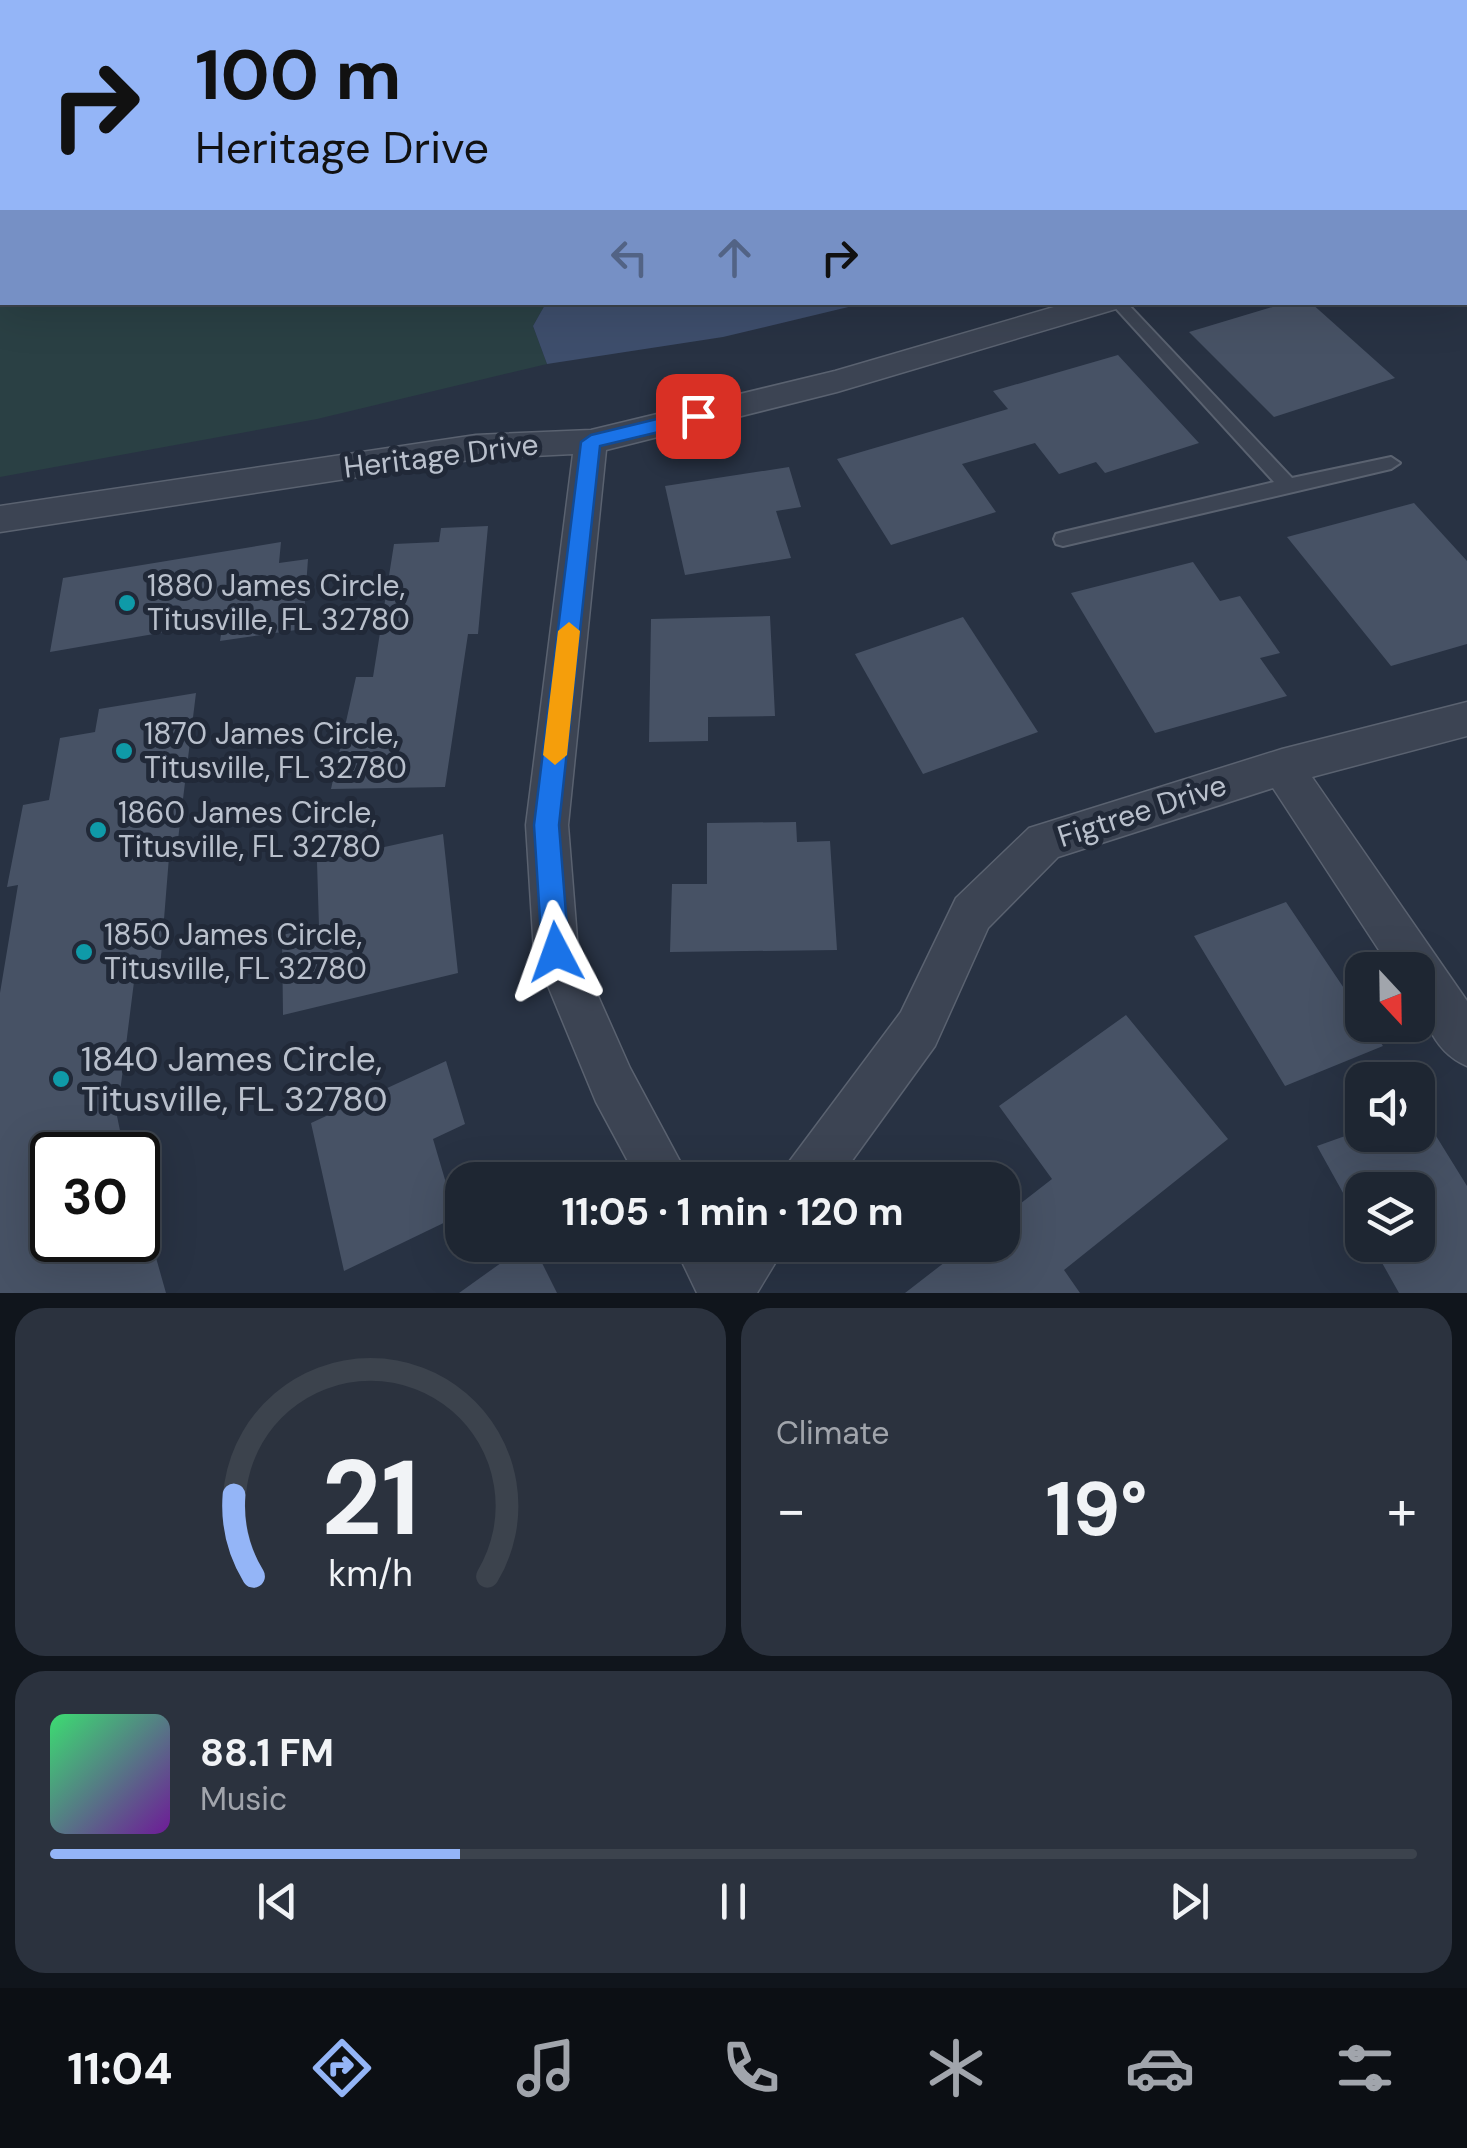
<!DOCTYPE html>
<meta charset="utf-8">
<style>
body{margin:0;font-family:"DM Sans",sans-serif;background:#2b323e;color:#f1f3f6;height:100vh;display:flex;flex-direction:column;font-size:38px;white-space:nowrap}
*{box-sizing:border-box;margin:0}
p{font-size:32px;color:#a1a5ac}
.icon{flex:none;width:55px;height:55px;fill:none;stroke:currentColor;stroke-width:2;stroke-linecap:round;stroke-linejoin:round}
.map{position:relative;height:1293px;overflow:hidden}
.drawer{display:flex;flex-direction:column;gap:15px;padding:15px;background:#10151c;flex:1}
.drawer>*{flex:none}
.guide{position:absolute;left:0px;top:0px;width:1468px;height:305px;box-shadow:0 10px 40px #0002,0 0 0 2px #3c434d;background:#94b5f7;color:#111;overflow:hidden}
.needle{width:65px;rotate:158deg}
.controls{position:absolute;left:1345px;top:952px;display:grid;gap:20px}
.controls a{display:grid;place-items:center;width:90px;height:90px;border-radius:20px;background:#1e2632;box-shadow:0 10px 40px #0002,0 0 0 2px #3c434d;font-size:50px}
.speed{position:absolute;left:30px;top:1132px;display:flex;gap:20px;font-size:50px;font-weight:700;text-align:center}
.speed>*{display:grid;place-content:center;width:130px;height:130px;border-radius:50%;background:#1e2632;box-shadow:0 10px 40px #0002,0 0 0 2px #3c434d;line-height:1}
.speed .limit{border:5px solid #111;border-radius:15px;background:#fff;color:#111}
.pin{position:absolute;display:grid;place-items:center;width:85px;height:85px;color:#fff;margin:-42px;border-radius:20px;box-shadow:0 5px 15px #0006}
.me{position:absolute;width:110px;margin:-55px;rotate:356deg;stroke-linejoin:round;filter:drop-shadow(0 0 8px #0008)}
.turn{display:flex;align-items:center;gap:35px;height:210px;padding:0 30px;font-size:45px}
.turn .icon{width:130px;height:130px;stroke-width:2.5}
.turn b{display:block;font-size:70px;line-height:85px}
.lanes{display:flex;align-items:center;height:95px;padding:0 30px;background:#0003;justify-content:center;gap:50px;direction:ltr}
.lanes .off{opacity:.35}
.big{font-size:75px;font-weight:700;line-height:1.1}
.drawer .tile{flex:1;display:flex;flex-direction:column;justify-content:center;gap:15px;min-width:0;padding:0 35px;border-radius:30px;background:#2b323e}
.drawer .dial{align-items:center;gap:0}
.dial svg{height:260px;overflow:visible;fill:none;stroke:#3c434d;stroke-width:7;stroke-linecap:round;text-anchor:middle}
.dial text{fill:#f1f3f6;stroke:none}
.song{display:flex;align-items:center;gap:30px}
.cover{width:120px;height:120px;border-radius:15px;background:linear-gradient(135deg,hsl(140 70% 55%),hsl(280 70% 35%))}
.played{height:10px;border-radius:5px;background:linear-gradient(90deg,#94b5f7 30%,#3c434d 30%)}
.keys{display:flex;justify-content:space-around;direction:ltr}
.heat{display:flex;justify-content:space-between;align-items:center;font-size:55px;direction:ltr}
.drawer .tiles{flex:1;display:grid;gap:15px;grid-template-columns:1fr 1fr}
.tile:last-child{grid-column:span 2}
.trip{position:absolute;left:445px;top:1162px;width:575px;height:100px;border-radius:30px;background:#1e2632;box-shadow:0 10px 40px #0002,0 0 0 2px #3c434d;font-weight:700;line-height:100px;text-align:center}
.tab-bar{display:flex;height:160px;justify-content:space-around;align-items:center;background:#0c0f14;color:#a1a5ac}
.tab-bar .icon{width:70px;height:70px}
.tab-bar .selected{color:#94b5f7}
.tab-bar b{font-size:45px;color:#f1f3f6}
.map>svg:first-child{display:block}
.green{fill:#2a4044}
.water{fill:#3e4e6c}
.building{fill:#475265}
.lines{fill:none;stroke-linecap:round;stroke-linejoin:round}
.service-casing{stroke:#5a6270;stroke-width:4}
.minor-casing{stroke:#5a6270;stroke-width:3}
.service{fill:#3c4453;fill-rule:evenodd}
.minor{fill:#3c4453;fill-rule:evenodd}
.route{fill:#1a73e8;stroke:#114b97;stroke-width:2.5}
.slow{fill:#f59e0b}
.culture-dot{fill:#0f9aa8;stroke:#212938;stroke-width:4}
.labels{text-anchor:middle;stroke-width:10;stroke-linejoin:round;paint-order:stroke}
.street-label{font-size:30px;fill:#b9c0cc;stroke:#212938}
.poi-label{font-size:30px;fill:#b9c0cc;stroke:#212938;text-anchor:start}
.near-poi-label{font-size:35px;fill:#b9c0cc;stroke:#212938;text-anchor:start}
</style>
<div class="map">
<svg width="1467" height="1293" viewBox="0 0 1467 1293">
<rect width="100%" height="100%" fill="#283243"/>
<path class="green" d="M 0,0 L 1056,0 L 1058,2 L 2,2 L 2,302 L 546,303 L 533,326 L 547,364 L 317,419 L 0,477 Z"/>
<path class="water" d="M 546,303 L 546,302 L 865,303 L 723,337 L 547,364 L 533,326 Z"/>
<g class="building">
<path d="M 1289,302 L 1310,302 L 1395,378 L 1274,417 L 1189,332 Z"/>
<path d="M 1118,355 L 1199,443 L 1105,473 L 1096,462 L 1059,474 L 1035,443 L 962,464 L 996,512 L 891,545 L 837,459 L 1008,409 L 993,391 Z"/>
<path d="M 789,467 L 801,507 L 776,511 L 791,558 L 685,575 L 665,486 Z"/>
<path d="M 1414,503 L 1467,561 L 1467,644 L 1391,666 L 1287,537 Z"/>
<path d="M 488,526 L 478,634 L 468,634 L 445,787 L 331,789 L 356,677 L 373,677 L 394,544 L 439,542 L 441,528 Z"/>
<path d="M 281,542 L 279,563 L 308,559 L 303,629 L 220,641 L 223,622 L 50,652 L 63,578 Z"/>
<path d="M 1193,562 L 1220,601 L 1240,596 L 1280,653 L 1260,658 L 1287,696 L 1155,733 L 1071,593 Z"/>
<path d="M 770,616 L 775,716 L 708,717 L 708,741 L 649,742 L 651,619 Z"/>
<path d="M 963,617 L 1038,732 L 923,774 L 855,654 Z"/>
<path d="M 196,693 L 176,856 L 169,857 L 160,969 L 135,974 L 117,1116 L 125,1155 L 52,1155 L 52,1240 L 151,1240 L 166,1293 L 0,1293 L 0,993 L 18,885 L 7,887 L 23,805 L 49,800 L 60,738 L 95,732 L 99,709 Z"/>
<path d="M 796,822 L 797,842 L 830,841 L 837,950 L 670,952 L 672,884 L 707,884 L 707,823 Z"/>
<path d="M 443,834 L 458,973 L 283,1015 L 282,935 L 319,927 L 317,862 Z"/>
<path d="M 1286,902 L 1362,1015 L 1362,1025 L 1369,1025 L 1383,1046 L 1285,1086 L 1194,936 Z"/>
<path d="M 1126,1015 L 1228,1139 L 1064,1270 L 1080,1293 L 905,1293 L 967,1245 L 1002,1245 L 1002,1218 L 1052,1179 L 999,1106 Z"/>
<path d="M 446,1061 L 465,1124 L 433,1139 L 456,1217 L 344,1271 L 311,1123 Z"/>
<path d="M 1420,1110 L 1467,1186 L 1467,1293 L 1399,1293 L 1372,1245 L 1418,1245 L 1418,1190 L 1362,1190 L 1362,1227 L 1317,1146 L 1362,1130 L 1362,1135 L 1418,1135 Z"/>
<path d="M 526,1245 L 533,1245 L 557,1293 L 459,1293 Z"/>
</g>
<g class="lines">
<g class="service-casing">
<path id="service" d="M 1110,302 L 1126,302 L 1292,478 L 1391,457 L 1400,463 L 1391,469 L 1063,546 L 1056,544 L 1054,539 L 1056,534 L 1063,532 L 1274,482 Z"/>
</g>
<g class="minor-casing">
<g id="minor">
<path d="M 1467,190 L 1467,206 L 1465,207 L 1465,191 Z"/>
<path d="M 1071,302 L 1120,302 L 1116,309 L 837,392 L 606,450 L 568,825 L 578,951 L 630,1068 L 690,1180 L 638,1180 L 596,1102 L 534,952 L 526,825 L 573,454 L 476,459 L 0,532 L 0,506 L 476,435 L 591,430 L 835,371 Z"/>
<path d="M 1467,702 L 1467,736 L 1312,777 L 1467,1001 L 1467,1066 C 1429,1050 1418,1007 1418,970 L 1392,970 L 1273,788 L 1058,857 L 988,928 L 935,1046 L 838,1180 L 782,1180 L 789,1162 L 901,1012 L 956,898 L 1029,828 L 1282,749 Z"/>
<path d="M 674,1245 L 786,1245 L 757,1293 L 697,1293 Z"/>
</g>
</g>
<use href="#service" class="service"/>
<use href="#minor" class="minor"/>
</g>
<path class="route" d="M 698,409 L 705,411 L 705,421 L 600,446 L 559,825 L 569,952 L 565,961 L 556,965 L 546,961 L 542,952 L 534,825 L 581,442 L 591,435 Z"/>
<path class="slow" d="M 569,622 L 580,631 L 567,755 L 555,765 L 543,755 L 558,631 Z"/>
<g class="culture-dot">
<circle cx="127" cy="603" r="10"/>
<circle cx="124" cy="751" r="10"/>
<circle cx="98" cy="830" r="10"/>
<circle cx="84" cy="952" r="10"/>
<circle cx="61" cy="1079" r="10"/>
</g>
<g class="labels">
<g class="street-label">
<text transform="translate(441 456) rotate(-7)" y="10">Heritage Drive</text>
<text transform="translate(1142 811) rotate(-18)" y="10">Figtree Drive</text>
</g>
<g class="poi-label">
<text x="147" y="596">1880 James Circle,<tspan x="147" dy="34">Titusville, FL 32780</tspan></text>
<text x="144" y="744">1870 James Circle,<tspan x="144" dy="34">Titusville, FL 32780</tspan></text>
<text x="118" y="823">1860 James Circle,<tspan x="118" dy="34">Titusville, FL 32780</tspan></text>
<text x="104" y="945">1850 James Circle,<tspan x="104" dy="34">Titusville, FL 32780</tspan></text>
</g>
<g class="near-poi-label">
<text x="81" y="1071">1840 James Circle,<tspan x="81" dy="40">Titusville, FL 32780</tspan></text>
</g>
</g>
</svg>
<div class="controls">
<a><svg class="needle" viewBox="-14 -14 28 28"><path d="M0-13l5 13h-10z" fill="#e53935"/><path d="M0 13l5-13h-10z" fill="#a1a5ac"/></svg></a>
<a><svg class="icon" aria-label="sound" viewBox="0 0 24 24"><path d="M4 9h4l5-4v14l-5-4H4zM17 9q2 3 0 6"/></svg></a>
<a><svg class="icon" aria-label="layers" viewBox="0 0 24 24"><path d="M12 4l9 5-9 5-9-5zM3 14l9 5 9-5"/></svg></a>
</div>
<div class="speed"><div class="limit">30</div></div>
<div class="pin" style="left:698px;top:416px;background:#d93025"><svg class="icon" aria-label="arrive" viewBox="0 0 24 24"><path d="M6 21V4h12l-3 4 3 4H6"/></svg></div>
<svg class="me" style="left:556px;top:952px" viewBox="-20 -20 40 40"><path d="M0-17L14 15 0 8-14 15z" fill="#1a73e8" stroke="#fff" stroke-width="4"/></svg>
<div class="trip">11:05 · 1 min · 120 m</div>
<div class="guide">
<div class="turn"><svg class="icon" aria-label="right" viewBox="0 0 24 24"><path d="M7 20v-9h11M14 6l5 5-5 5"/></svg><div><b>100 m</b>Heritage Drive</div></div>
<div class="lanes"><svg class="icon off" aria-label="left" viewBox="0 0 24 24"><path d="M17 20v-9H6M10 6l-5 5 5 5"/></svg><svg class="icon off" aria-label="ahead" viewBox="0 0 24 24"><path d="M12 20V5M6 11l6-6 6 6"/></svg><svg class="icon" aria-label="right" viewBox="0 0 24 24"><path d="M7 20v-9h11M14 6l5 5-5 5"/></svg></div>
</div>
</div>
<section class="drawer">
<div class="tiles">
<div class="tile dial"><svg viewBox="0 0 100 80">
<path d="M14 69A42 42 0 1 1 86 69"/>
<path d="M14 69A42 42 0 0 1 8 44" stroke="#94b5f7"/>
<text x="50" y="56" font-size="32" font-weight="700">21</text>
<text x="50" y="72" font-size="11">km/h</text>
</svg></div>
<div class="tile"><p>Climate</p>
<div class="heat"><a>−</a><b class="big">19°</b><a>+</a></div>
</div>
<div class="tile">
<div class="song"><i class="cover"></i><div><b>88.1 FM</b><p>Music</p></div></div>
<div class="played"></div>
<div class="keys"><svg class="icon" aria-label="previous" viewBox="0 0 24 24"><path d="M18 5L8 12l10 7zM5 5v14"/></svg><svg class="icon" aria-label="pause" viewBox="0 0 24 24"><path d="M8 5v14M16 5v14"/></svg><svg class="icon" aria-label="next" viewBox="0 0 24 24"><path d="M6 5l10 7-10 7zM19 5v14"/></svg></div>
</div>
</div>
</section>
<nav class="tab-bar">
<b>11:04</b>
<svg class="icon selected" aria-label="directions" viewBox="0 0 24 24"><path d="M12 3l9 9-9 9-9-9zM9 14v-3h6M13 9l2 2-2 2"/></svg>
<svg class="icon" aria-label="music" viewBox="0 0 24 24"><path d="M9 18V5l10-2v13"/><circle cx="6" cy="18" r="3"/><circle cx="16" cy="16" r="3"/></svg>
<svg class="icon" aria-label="phone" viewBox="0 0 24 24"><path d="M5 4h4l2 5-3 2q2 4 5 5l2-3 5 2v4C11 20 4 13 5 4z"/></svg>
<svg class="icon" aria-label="climate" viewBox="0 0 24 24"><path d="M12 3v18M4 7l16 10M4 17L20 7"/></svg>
<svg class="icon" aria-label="car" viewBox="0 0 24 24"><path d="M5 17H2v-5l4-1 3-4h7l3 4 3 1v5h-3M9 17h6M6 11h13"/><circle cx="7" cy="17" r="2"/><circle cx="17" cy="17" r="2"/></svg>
<svg class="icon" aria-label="filters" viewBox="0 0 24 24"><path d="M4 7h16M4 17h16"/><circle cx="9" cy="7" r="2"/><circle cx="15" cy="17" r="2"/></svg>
</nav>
